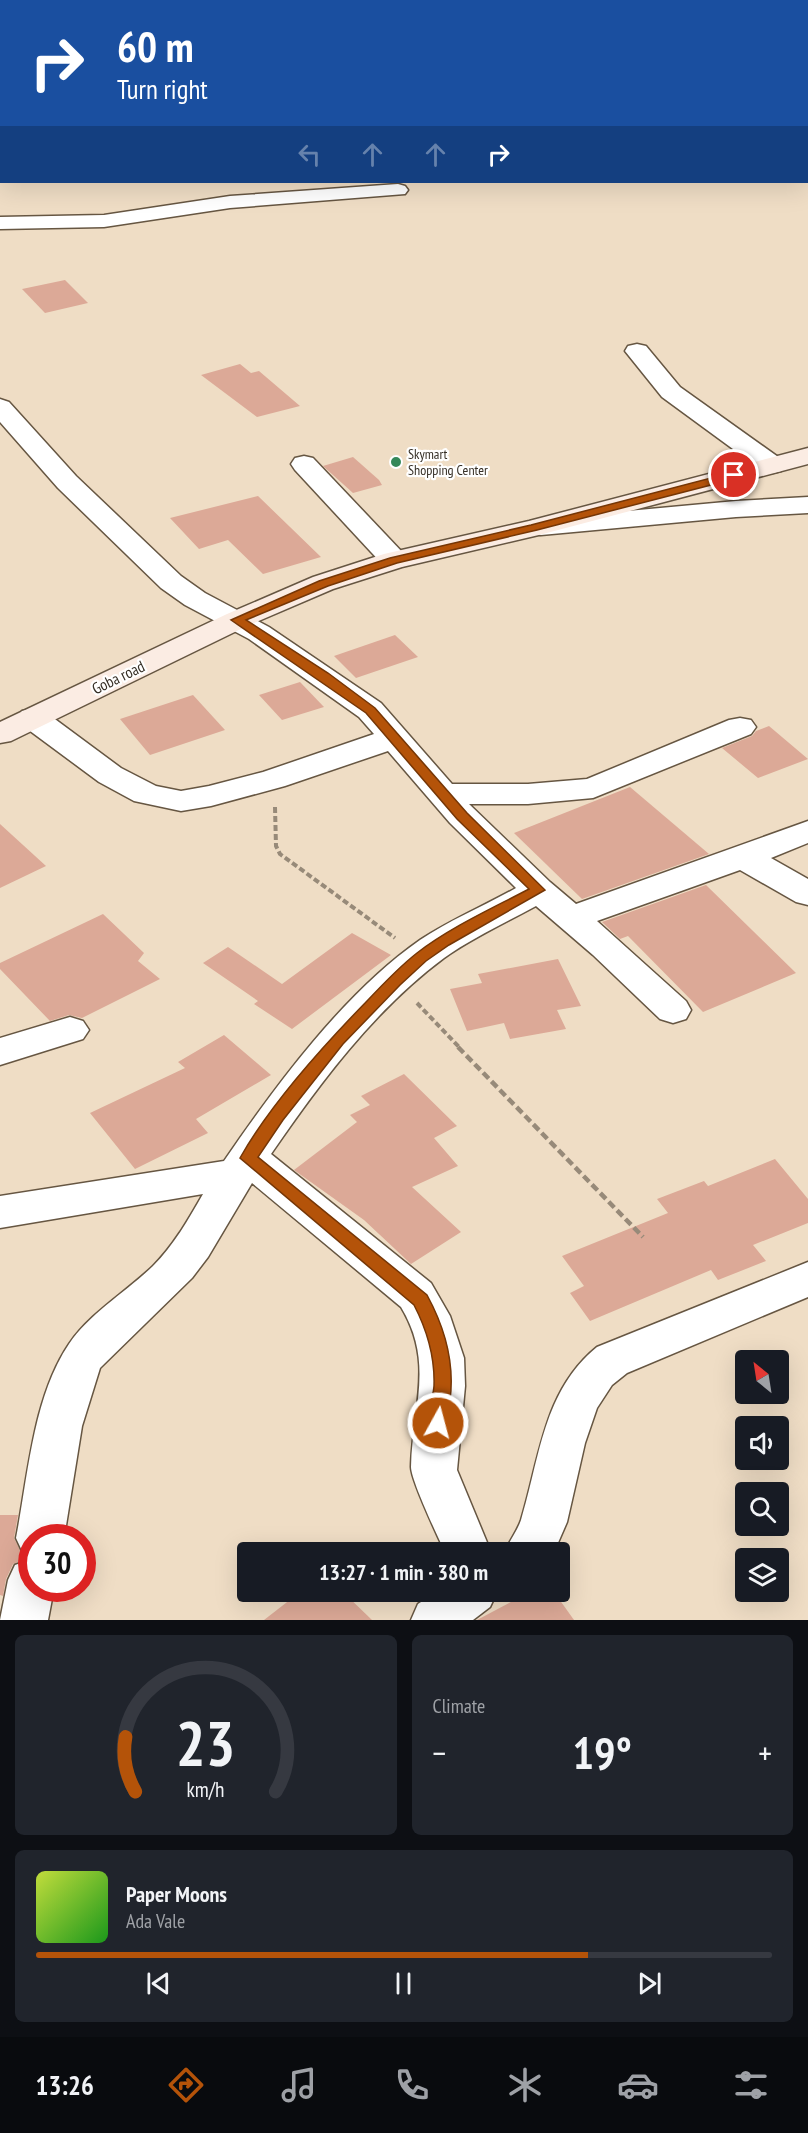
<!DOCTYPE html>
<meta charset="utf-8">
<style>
body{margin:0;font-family:"PT Sans Narrow",sans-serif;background:#20242c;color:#f1f3f6;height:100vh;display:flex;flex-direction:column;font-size:22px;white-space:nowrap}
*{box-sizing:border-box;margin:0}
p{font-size:20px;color:#9ea1a6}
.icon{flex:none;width:33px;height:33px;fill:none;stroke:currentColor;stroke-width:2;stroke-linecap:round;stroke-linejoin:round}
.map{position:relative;height:1620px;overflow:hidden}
.sheet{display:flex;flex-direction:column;gap:15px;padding:15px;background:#0d0f14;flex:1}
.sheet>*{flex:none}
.guide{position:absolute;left:0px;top:0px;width:808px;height:183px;box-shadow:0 6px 24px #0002;background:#1a4fa0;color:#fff;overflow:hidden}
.needle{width:39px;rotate:330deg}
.controls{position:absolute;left:735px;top:1350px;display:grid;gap:12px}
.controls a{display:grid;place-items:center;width:54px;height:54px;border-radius:6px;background:#171b24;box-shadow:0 6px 24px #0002;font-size:30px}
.speed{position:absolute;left:18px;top:1524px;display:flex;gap:12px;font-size:30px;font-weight:700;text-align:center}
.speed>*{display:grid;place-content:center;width:78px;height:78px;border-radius:50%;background:#171b24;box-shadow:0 6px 24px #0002;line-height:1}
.speed .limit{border:9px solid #d22;background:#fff;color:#111}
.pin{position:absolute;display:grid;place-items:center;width:51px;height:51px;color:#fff;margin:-26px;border:3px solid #fff;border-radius:50%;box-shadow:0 2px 6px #0007}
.me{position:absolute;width:66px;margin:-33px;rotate:7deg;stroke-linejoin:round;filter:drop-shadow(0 0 4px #0008)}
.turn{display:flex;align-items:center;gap:21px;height:126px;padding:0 18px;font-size:27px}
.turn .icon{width:78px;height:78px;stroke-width:2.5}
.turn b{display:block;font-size:42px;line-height:51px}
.lanes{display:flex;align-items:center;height:57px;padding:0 18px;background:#0003;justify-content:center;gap:30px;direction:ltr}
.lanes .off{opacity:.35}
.big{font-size:45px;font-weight:800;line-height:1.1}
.sheet .card{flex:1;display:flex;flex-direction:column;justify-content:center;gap:9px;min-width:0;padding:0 21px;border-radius:9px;background:#20242c}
.sheet .dial{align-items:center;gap:0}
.dial svg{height:156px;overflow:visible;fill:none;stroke:#363941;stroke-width:7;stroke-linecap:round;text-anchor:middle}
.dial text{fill:#f1f3f6;stroke:none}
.song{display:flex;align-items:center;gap:18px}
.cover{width:72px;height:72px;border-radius:9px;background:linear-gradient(135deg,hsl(70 70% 55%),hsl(120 70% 35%))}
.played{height:6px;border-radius:3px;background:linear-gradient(90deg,#b45309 75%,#363941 75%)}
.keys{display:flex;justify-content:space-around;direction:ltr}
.heat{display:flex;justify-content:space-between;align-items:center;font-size:33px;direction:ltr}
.sheet .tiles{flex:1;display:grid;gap:15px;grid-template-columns:1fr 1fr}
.card:last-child{grid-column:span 2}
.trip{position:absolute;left:237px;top:1542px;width:333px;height:60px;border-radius:6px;background:#171b24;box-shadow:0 6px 24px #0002;font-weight:800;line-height:60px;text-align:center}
.tab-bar{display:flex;height:96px;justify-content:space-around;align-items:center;background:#090b0e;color:#9ea1a6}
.tab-bar .icon{width:42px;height:42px}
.tab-bar .current{color:#b45309}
.tab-bar b{font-size:27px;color:#f1f3f6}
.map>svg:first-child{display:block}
.building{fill:#dca997}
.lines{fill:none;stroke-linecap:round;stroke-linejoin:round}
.service-casing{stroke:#665642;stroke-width:3}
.minor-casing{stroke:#665642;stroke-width:3}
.secondary-casing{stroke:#665642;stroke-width:3}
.path-far1{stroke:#978a79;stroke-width:4;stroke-dasharray:6 3;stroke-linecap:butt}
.path{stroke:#978a79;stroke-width:4.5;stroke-dasharray:8 4;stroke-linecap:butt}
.service{fill:#fff;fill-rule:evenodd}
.minor{fill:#fff;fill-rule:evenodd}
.secondary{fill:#fbece3;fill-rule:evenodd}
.route{fill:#b45309;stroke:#753606;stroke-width:1.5}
.poi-dot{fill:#358859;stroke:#fff;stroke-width:2}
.labels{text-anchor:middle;stroke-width:4.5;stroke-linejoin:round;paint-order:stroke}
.far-poi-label{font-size:14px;fill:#362f26;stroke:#fff;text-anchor:start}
.street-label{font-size:16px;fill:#362f26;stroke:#fff}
</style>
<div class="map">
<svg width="808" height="1620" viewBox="0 0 808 1620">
<rect width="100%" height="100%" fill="#efddc5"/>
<g class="building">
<path d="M 65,280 L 88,303 L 45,313 L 22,289 Z"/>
<path d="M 240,364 L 251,373 L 259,371 L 300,406 L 257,417 L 201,375 Z"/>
<path d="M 353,457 L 379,480 L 382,485 L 353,493 L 323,466 Z"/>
<path d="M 258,496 L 321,557 L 263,574 L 228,540 L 199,549 L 170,518 Z"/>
<path d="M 395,635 L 418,657 L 356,678 L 334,656 Z"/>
<path d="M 300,682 L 324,707 L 282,720 L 259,695 Z"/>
<path d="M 193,695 L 225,730 L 150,755 L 120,719 Z"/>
<path d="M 769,726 L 808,759 L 758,778 L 722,748 L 752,736 L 756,731 Z"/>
<path d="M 630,787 L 709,854 L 582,899 L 514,833 Z"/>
<path d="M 0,824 L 46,866 L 0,888 Z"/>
<path d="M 706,885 L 796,973 L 703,1012 L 628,936 L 620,939 L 602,922 Z"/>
<path d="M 103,914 L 144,953 L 138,961 L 160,979 L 82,1018 L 69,1015 L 50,1021 L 0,969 L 0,963 Z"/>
<path d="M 352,933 L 391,955 L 292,1029 L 254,1004 L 258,1001 L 203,963 L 228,947 L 282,984 Z"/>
<path d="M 558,959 L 581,1006 L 557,1010 L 566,1029 L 510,1039 L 504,1023 L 467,1031 L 450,989 L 482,983 L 478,974 Z"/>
<path d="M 224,1035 L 271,1075 L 196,1119 L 208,1133 L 135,1169 L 90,1113 L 185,1068 L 178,1062 Z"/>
<path d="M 404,1074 L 457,1126 L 434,1138 L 458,1166 L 412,1187 L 461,1232 L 411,1264 L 364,1220 L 294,1170 L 357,1122 L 350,1115 L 370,1105 L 361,1096 Z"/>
<path d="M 775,1159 L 808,1199 L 808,1223 L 753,1245 L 766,1261 L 718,1280 L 711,1270 L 590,1321 L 570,1293 L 584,1286 L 562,1256 L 668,1213 L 657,1199 L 704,1181 L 708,1186 Z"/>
<path d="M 0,1515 L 18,1515 L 14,1538 L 22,1554 L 20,1561 L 13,1564 L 6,1579 L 3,1596 L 0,1595 Z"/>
<path d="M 300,1592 L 343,1592 L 372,1620 L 264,1620 Z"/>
<path d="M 530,1592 L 554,1592 L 574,1620 L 477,1620 Z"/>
</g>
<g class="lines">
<g class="service-casing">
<rect id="service" x="0" y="139" width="2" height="6"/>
</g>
<g class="minor-casing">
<g id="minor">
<path d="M 117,0 L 147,0 L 116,2 Z"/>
<path d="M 445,0 L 463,0 L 464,2 L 446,2 Z"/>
<path d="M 679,0 L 697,0 L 698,2 L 680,2 Z"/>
<path d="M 0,6 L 2,6 L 0,17 Z"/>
<rect x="807" y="51" width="1" height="12"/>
<path d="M 807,94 L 808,94 L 807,107 Z"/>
<path d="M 398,184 L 405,186 L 408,190 L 405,194 L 230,208 L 104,227 L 0,229 L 0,217 L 104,215 L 230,196 Z"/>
<path d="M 637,344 L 646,346 L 680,387 L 781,459 L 785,465 L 781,471 L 772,473 L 763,471 L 662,397 L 625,351 L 628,346 Z"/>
<path d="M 0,399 L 9,402 L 76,476 L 181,576 L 205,593 L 269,627 L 381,703 L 452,784 L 528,784 L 587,779 L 729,720 L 740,718 L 751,720 L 756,727 L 751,734 L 593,798 L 528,804 L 469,804 L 550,882 L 576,904 L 808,821 L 808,843 L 771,858 L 808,879 L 808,905 L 796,902 L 740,870 L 597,921 L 686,1001 L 691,1010 L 686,1019 L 673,1023 L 660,1019 L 593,955 L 536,906 C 505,923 472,938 444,958 C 374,1010 319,1084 271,1154 L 431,1283 L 450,1316 L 464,1358 L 465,1386 L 457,1470 L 491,1552 L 445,1552 C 438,1537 411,1480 411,1467 C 412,1409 435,1363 401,1307 L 252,1183 L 208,1257 L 192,1278 L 100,1368 L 82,1426 L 64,1538 L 32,1538 L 32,1556 L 23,1553 L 16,1538 C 28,1477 33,1397 69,1344 C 90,1313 126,1292 153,1266 C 174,1245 188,1220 203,1194 L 0,1228 L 0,1196 L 224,1161 C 276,1085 344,993 420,940 C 450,920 484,906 516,888 L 450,823 L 388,751 L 285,786 L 211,806 L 181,811 L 134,801 L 99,782 L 22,725 L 17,718 L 22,711 L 33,709 L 44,711 L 121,768 L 156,786 L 181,791 L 209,786 L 263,772 L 374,734 L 359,717 L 249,639 L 185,605 L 161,588 L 58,488 L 0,422 Z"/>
<path d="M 304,456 L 313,458 L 404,554 L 408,560 L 404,566 L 394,568 L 384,566 L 295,470 L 291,464 L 295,458 Z"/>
<path d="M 808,497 L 808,513 L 736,517 L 541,535 L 531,533 L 527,527 L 531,521 L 541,519 L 736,501 Z"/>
<path d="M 70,1017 L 83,1021 L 89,1030 L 83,1039 L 0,1065 L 0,1038 Z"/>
<path d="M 808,1262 L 808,1297 L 627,1373 L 612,1385 L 597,1408 L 585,1443 L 567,1522 L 554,1552 L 505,1552 C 509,1541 517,1532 521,1520 C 540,1458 543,1391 597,1347 Z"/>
<path d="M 32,1559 L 32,1588 L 54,1588 L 48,1620 L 0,1620 L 8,1580 L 15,1565 Z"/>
<path d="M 436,1592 L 497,1592 L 490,1607 L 473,1620 L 411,1620 L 418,1604 Z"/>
</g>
</g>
<g class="secondary-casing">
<path id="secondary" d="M 808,448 L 808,464 L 543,534 L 402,567 L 333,589 L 247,626 L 11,741 L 0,743 L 0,722 L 227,614 L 313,577 L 384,554 L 529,521 Z"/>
</g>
<g class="path-far1">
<path d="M 275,807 L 276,846 L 280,854 L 395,938"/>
<path d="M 417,1003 L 460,1048"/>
</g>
<path class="path" d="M 458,1047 L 643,1237"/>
<use href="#service" class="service"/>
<use href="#minor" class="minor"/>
<use href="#secondary" class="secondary"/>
</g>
<path class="route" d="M 734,472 L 740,475 L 738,478 L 537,530 L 397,563 L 328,586 L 246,620 L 328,673 L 375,708 L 467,813 L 545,890 L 449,945 L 426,961 L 400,985 L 343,1044 L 283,1120 L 258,1157 L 427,1295 C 445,1328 455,1362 450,1400 C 449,1410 449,1420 445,1428 L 438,1430 L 432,1428 C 426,1416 433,1399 434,1386 C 435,1358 427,1330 414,1305 L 240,1158 C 271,1103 323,1046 367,1001 C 383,984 399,967 417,953 C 451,927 491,909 529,889 L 457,819 L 366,713 L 231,620 L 319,581 L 390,558 L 531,525 Z"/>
<circle class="poi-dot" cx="396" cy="462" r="6"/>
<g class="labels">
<g class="far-poi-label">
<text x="408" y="459">Skymart<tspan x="408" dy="16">Shopping Center</tspan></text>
</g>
<g class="street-label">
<text transform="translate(118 677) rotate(-26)" y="6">Goba road</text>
</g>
</g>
</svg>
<div class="controls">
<a><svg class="needle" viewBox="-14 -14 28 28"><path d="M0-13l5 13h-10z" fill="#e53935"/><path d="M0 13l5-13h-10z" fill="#9ea1a6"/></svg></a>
<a><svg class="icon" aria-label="sound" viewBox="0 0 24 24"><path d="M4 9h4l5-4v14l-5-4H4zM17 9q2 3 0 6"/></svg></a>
<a><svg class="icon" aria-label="search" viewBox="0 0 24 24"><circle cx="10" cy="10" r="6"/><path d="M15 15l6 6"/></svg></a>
<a><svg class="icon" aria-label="layers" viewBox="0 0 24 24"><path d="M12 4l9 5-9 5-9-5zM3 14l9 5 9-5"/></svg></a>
</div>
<div class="speed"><div class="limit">30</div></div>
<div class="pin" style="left:734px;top:475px;background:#d93025"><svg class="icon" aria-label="arrive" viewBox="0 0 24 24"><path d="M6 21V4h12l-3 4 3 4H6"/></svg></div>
<svg class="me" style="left:438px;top:1423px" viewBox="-20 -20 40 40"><circle r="17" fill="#b45309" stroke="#fff" stroke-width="3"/><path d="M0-11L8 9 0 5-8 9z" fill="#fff"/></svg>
<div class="trip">13:27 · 1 min · 380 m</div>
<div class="guide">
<div class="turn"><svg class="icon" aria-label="right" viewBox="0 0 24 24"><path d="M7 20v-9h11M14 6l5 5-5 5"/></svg><div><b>60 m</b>Turn right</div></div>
<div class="lanes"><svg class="icon off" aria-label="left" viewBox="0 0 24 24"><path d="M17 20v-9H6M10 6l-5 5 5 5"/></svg><svg class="icon off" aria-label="ahead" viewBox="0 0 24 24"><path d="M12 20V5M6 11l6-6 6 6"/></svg><svg class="icon off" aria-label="ahead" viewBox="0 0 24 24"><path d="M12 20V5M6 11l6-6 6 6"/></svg><svg class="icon" aria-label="right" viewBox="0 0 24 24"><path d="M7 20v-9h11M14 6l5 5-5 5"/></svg></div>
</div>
</div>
<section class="sheet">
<div class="tiles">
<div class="card dial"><svg viewBox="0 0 100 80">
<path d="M14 69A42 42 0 1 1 86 69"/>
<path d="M14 69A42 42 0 0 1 9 41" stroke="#b45309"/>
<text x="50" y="56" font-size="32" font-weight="700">23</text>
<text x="50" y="72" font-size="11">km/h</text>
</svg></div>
<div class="card"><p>Climate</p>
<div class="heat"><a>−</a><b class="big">19°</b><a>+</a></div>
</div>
<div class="card">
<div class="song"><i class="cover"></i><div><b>Paper Moons</b><p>Ada Vale</p></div></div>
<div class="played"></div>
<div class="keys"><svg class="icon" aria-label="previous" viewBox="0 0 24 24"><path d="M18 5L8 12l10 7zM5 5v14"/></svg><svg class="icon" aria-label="pause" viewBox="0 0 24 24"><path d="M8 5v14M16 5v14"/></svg><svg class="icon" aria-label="next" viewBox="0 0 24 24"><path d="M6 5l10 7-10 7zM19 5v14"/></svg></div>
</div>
</div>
</section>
<nav class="tab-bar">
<b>13:26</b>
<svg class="icon current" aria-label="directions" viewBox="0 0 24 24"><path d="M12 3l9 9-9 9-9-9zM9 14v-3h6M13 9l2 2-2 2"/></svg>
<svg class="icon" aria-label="music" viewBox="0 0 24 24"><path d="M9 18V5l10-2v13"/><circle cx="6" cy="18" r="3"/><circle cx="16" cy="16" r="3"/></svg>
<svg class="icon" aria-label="phone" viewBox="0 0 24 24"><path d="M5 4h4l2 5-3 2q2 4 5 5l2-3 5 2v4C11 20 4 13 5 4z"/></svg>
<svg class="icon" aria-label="climate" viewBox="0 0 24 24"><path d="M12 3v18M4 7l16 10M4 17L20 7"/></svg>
<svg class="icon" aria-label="car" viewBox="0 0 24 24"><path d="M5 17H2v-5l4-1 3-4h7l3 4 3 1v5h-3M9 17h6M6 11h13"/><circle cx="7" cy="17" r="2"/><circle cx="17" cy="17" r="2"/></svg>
<svg class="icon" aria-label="filters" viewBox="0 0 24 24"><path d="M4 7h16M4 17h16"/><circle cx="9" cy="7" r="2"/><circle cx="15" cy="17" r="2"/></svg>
</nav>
